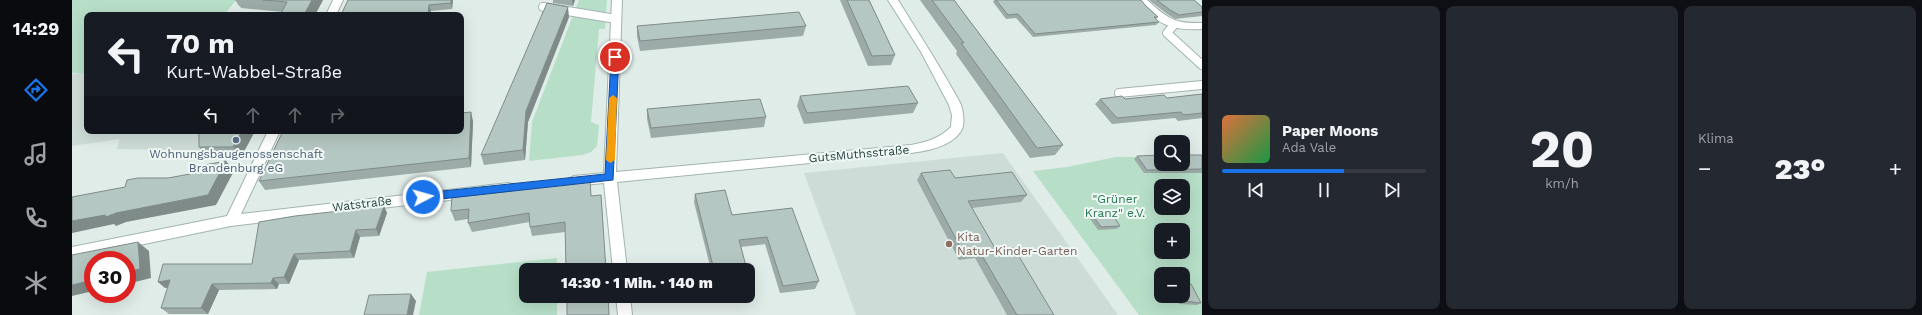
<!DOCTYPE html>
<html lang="de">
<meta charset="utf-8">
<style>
body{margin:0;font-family:"Work Sans",sans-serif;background:#242831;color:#f1f3f6;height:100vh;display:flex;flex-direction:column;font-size:15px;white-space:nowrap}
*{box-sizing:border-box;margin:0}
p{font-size:13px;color:#9ea1a6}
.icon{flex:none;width:22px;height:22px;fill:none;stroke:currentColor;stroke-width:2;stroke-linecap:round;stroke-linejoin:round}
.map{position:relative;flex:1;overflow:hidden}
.sheet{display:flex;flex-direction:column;gap:6px;padding:6px;background:#0d0f14;width:720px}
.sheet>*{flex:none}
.banner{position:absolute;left:12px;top:12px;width:380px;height:122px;border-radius:8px;box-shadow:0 4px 16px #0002;background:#171b24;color:#f1f3f6;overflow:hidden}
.controls{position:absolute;left:1082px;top:135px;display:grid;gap:8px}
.controls a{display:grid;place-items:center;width:36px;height:36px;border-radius:8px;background:#171b24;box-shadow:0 4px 16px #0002;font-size:20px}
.speed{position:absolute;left:12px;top:251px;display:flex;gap:8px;font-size:20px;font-weight:700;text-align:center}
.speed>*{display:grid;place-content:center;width:52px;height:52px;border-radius:50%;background:#171b24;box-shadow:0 4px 16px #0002;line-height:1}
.speed .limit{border:6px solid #d22;background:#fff;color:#111}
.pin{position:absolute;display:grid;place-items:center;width:34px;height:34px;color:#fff;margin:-17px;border:2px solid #fff;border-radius:50%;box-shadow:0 1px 4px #0007}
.me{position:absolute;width:44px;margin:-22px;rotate:84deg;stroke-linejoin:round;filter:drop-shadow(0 0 3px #0008)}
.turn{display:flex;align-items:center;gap:14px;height:84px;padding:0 16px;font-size:18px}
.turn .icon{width:52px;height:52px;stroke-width:2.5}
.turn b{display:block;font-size:28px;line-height:34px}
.lanes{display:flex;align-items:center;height:38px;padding:0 16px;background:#0003;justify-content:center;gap:20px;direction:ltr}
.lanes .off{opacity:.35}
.big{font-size:30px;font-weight:800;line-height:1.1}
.sheet .tile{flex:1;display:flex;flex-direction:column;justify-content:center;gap:6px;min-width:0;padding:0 14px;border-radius:8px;background:#242831}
.sheet .dial{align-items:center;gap:0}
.dial b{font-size:52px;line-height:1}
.song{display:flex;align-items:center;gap:12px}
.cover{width:48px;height:48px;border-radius:6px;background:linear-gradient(135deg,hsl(20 70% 55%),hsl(140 70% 35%))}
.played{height:4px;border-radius:2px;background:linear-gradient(90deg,#1a73e8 60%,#363941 60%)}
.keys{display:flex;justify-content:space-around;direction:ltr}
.heat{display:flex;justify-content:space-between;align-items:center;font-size:22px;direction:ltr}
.sheet .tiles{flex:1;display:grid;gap:6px;grid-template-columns:repeat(3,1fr)}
.trip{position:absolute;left:447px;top:263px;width:236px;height:40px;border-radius:8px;background:#171b24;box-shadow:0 4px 16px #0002;font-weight:800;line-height:40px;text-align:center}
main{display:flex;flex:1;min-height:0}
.menu{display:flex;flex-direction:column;width:72px;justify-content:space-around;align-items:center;background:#090b0e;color:#9ea1a6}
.menu .icon{width:28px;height:28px}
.menu .selected{color:#1a73e8}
.menu b{font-size:18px;color:#f1f3f6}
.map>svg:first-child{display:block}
.built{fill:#cedcd8}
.green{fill:#b7dfc8;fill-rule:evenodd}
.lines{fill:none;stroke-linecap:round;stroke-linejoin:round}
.lane-casing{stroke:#a2b4b0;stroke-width:10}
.street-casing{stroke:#a2b4b0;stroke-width:2}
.lane{stroke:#fff;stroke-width:8}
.street{fill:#fff;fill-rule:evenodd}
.wall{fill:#9caba7}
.shaded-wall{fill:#7f8b88}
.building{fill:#b5c7c2;stroke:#7f8b88}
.route{fill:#1a73e8;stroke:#114b97}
.slow{fill:#f59e0b}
.service-dot{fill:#5c6f8a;stroke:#f0f8f5;stroke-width:1.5}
.education-dot{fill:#8d6e63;stroke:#f0f8f5;stroke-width:1.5}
.labels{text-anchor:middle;stroke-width:4;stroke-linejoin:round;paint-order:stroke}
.service-label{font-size:12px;fill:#4e5e75;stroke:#f0f8f5}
.street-label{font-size:12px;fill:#1f3d3a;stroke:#f0f8f5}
.park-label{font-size:12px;fill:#267752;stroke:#f0f8f5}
.education-label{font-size:12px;fill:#785e54;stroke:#f0f8f5;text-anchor:start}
</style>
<main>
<nav class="menu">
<b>14:29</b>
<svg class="icon selected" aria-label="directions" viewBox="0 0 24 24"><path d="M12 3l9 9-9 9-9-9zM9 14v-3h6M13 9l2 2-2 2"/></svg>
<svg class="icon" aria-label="music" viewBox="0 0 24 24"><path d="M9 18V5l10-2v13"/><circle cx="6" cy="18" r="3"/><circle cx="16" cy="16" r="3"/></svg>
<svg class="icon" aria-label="phone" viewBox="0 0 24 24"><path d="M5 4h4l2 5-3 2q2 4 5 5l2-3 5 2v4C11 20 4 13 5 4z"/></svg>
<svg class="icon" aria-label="climate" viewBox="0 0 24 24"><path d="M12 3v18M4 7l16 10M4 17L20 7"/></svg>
</nav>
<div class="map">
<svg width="1130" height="315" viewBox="0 0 1130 315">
<rect width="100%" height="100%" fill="#e0ece8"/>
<g class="built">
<path d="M 0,74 L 15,74 L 15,131 L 183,131 L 172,151 L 45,149 L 48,139 L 0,146 Z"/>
<path d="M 931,153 L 1046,315 L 784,315 L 732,173 Z"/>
</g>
<g class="green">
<path d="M 0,0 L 164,0 L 152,15 L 15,15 L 15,74 L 0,73 Z"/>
<path d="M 507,0 L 535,0 L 533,29 L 527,29 L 519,122 L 527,125 L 525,146 L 519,152 L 511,155 L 457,161 L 460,122 Z"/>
<path d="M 1130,156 L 1130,315 L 1067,315 L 961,171 L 995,167 L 1044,157 L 1089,157 L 1089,164 L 1111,164 ZM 1089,186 L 1111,186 L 1111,208 L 1089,208 ZM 1089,230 L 1111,230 L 1111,252 L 1089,252 ZM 1089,274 L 1111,274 L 1111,296 L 1089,296 Z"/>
<path d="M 485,258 L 485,270 L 454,270 L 454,296 L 485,296 L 485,315 L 347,315 L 355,272 Z"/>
</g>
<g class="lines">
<g class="lane-casing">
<g id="lane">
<path d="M 471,7 L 544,19"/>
<path d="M 1101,26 L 1095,33 L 1130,65"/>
<path d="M 1047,93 L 1130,85"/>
</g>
</g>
<g class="street-casing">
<g id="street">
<path d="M 261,0 L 271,0 L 264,15 L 254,15 Z"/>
<path d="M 540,0 L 550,0 L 544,172 L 839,145 C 855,142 868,138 879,127 L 880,115 L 877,105 L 849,52 L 816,0 L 826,0 C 842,26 859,52 874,78 C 879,87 885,96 889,105 C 891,112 893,122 890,129 C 882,146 855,151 839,153 L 545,182 L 555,270 L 541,270 L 532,183 L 502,186 L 498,184 L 496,181 L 498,178 L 502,176 L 532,173 Z"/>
<path d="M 1064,0 L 1075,0 C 1095,18 1102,24 1130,23 L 1130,29 C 1101,31 1082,24 1064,0 Z"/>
<path d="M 196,131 L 208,131 L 169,214 L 436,183 L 440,184 L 442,188 L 440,192 L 436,193 L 159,226 L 0,259 L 0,247 L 155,216 Z"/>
<path d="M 544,296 L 558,296 L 560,315 L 546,315 Z"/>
</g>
</g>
<use href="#lane" class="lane"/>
<use href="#street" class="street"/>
</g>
<g class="wall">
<path d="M 163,0 L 251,0 L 243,15 L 169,8 L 168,6 L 167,6 Z"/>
<path d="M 276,0 L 381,0 L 380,9 L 359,11 L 358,15 L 269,15 Z"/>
<path d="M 481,0 L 503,0 L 501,6 L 481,3 Z"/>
<path d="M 768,0 L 797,0 L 823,55 L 819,65 L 796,66 Z"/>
<path d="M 848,0 L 882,0 L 991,145 L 983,155 L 958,158 L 884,54 L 885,51 Z"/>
<path d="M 922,0 L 1069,0 L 1073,5 L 1086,17 L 1084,19 L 1087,22 L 1084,25 L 961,37 L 944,18 L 934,19 L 921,2 Z"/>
<path d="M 1077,0 L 1122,0 L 1130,7 L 1130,16 L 1103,19 L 1095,14 Z"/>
<path d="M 497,17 L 456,122 L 453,160 L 412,165 L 409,155 Z"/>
<path d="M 565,26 L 734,26 L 731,36 L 568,51 L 565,36 Z"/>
<path d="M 1130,94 L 1130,118 L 1106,121 L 1103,118 L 1040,124 L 1023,104 L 1028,99 L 1053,99 L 1095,98 Z"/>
<path d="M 728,96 L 846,103 L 841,113 L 732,124 L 725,106 Z"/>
<path d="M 575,109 L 694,117 L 692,127 L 579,138 L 575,119 Z"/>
<path d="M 401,121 L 399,167 L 193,190 L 187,181 Z"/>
<path d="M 127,131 L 183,131 L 169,157 L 135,157 L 127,147 Z"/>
<path d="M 1130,155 L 1130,173 L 1072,173 L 1062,159 L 1065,156 Z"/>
<path d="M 849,173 L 883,178 L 955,195 L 949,202 L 900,208 L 924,250 L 982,315 L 935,315 L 903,258 L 887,260 L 845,180 Z"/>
<path d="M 518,178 L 493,232 L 460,236 L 458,227 L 458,222 L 400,232 L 396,223 L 396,219 L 383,221 L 379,211 Z"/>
<path d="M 623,194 L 660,215 L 720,208 L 747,281 L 743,289 L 708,293 L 693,244 L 669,247 L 674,266 L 673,270 L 639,270 L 622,202 Z"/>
<path d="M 312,206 L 315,213 L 307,236 L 288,237 L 282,258 L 227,260 L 217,284 L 207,284 L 205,289 L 147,290 L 136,314 L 97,314 L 89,308 L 96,288 L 93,288 L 180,264 Z"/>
<path d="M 1019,213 L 1048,226 L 1045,229 L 1026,230 L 1016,216 Z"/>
<path d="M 1103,296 L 1111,296 L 1129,303 L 1125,305 L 1107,304 Z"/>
</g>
<g class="shaded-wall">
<path d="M 240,0 L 251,0 L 243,15 L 232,15 Z"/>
<path d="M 379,0 L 381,0 L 380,9 L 379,3 Z"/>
<path d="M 500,0 L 503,0 L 501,6 Z"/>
<path d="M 357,5 L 359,11 L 358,15 L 356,15 Z"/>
<path d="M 496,7 L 497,17 L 456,122 L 453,160 L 451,150 L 454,111 Z"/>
<path d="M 399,112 L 401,121 L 399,167 L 397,158 Z"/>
<path d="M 170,131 L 183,131 L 169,157 L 161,147 Z"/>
<path d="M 154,161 L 162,171 L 144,205 L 54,222 L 44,226 L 42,224 L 0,233 L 0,221 Z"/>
<path d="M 312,206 L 315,213 L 307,236 L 304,229 Z"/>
<path d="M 284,230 L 288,237 L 282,258 L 278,251 Z"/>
<path d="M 66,242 L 77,251 L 79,278 L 55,284 L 55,272 Z"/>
<path d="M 222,254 L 227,260 L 217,284 L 212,277 Z"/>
<path d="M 201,278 L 207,284 L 205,289 L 199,283 Z"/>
<path d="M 21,280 L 21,291 L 0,296 L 0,285 Z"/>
<path d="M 98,280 L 105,286 L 93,288 L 86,282 Z"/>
<path d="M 140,284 L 147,290 L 136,314 L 129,308 Z"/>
<path d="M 339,294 L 344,301 L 341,315 L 335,315 Z"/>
</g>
<g class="building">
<path d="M 191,0 L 240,0 L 232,15 L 208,15 L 215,2 Z"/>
<path d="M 276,0 L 379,0 L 379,3 L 357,5 L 356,15 L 269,15 Z"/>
<path d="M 775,0 L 797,0 L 823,55 L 800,56 Z"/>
<path d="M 860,0 L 882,0 L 991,145 L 965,148 L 889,43 L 892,43 Z"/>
<path d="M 924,0 L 1069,0 L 1073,5 L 1086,17 L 1082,17 L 1087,22 L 963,34 L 946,14 L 936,15 Z"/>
<path d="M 1085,0 L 1122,0 L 1130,7 L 1130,12 L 1107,15 L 1098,10 Z"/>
<path d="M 475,3 L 496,7 L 454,111 L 451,150 L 409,155 Z"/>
<path d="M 727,12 L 734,26 L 568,41 L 565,26 Z"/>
<path d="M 836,86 L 846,103 L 735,113 L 728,96 Z"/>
<path d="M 1130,94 L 1130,113 L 1111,115 L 1109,112 L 1045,118 L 1028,99 L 1050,96 L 1053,99 L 1092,95 L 1095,98 Z"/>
<path d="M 688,99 L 694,117 L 579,128 L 575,109 Z"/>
<path d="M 399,112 L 397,158 L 187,181 L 211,131 L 389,131 L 389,113 Z"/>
<path d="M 127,131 L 170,131 L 161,147 L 127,147 Z"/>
<path d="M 1089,155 L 1089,164 L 1111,164 L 1111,155 L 1130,155 L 1130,169 L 1075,170 L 1065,156 Z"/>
<path d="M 154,161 L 136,195 L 44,213 L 34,217 L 33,215 L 0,221 L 0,197 L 53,187 L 55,180 L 66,178 L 96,178 L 118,174 L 122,167 Z"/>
<path d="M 878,170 L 883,178 L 940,172 L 955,195 L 896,201 L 924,250 L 942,248 L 982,315 L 945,315 L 908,252 L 892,254 L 849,173 Z"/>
<path d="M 518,178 L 519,196 L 529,195 L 534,270 L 494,270 L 493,222 L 458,227 L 457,213 L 396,223 L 397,209 L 379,211 L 380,195 Z"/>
<path d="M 653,190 L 660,215 L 720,208 L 747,281 L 711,286 L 695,237 L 667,240 L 674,266 L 642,270 L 623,194 Z"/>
<path d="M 312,206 L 304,229 L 284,230 L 278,251 L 222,254 L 212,277 L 201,278 L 199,283 L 140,284 L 129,308 L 89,308 L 98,280 L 86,282 L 91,264 L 180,264 L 187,222 L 223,216 Z"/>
<path d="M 1038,211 L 1048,226 L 1029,227 L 1019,213 Z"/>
<path d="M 66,242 L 68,269 L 55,272 L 55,260 L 21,260 L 21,280 L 0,285 L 0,255 Z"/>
<path d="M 1111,283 L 1119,284 L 1129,303 L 1111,301 L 1108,296 L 1111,296 Z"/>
<path d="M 339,294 L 335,315 L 292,315 L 297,295 Z"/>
<path d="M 495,296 L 536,296 L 537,315 L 495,315 Z"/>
</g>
<path class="route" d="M 543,54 L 547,57 L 541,180 L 351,201 L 347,200 L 346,197 L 347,194 L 351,193 L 533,174 L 539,57 Z"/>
<path class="slow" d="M 541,95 L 545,98 L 543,160 L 538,163 L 534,160 L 537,98 Z"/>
<circle class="service-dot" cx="164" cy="140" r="4"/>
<circle class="education-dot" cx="877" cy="244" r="4"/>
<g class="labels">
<g class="service-label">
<text x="164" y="158">Wohnungsbaugenossenschaft<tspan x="164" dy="14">Brandenburg eG</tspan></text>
</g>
<g class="street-label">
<text transform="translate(787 154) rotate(-5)" y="4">GutsMuthsstraße</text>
<text transform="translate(290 204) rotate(-7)" y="4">Watstraße</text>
</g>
<g class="park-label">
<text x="1043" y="203">"Grüner<tspan x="1043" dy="14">Kranz" e.V.</tspan></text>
</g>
<g class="education-label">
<text x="885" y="241">Kita<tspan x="885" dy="14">Natur-Kinder-Garten</tspan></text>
</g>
</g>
</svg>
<div class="controls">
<a><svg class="icon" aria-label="search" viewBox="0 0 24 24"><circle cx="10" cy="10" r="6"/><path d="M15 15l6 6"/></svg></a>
<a><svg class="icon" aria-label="layers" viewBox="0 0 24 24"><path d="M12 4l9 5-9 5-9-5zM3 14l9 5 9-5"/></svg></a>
<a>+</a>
<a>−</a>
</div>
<div class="speed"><div class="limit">30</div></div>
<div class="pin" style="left:543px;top:57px;background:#d93025"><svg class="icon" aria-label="arrive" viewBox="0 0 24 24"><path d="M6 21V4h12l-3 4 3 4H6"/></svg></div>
<svg class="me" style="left:351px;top:197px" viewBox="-20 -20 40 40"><circle r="17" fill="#1a73e8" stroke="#fff" stroke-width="3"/><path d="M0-11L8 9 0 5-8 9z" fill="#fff"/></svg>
<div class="trip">14:30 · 1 Min. · 140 m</div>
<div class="banner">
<div class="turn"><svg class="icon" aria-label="left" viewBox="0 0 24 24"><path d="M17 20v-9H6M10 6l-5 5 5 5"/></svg><div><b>70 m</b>Kurt-Wabbel-Straße</div></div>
<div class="lanes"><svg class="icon" aria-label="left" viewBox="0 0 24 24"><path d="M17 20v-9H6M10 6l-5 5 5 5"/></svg><svg class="icon off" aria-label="ahead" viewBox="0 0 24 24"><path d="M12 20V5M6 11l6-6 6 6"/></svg><svg class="icon off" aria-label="ahead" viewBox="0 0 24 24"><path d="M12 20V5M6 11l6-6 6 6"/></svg><svg class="icon off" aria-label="right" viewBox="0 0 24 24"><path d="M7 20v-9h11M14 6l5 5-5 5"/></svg></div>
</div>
</div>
<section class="sheet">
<div class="tiles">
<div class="tile">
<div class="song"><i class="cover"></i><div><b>Paper Moons</b><p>Ada Vale</p></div></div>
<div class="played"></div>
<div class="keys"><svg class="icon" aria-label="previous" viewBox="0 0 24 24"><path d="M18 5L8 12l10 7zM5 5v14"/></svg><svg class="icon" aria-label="pause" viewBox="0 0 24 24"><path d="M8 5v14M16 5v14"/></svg><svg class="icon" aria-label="next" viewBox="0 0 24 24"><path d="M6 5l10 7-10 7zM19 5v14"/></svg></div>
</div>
<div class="tile dial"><b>20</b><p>km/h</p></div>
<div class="tile"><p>Klima</p>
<div class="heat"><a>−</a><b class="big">23°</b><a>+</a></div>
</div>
</div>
</section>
</main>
